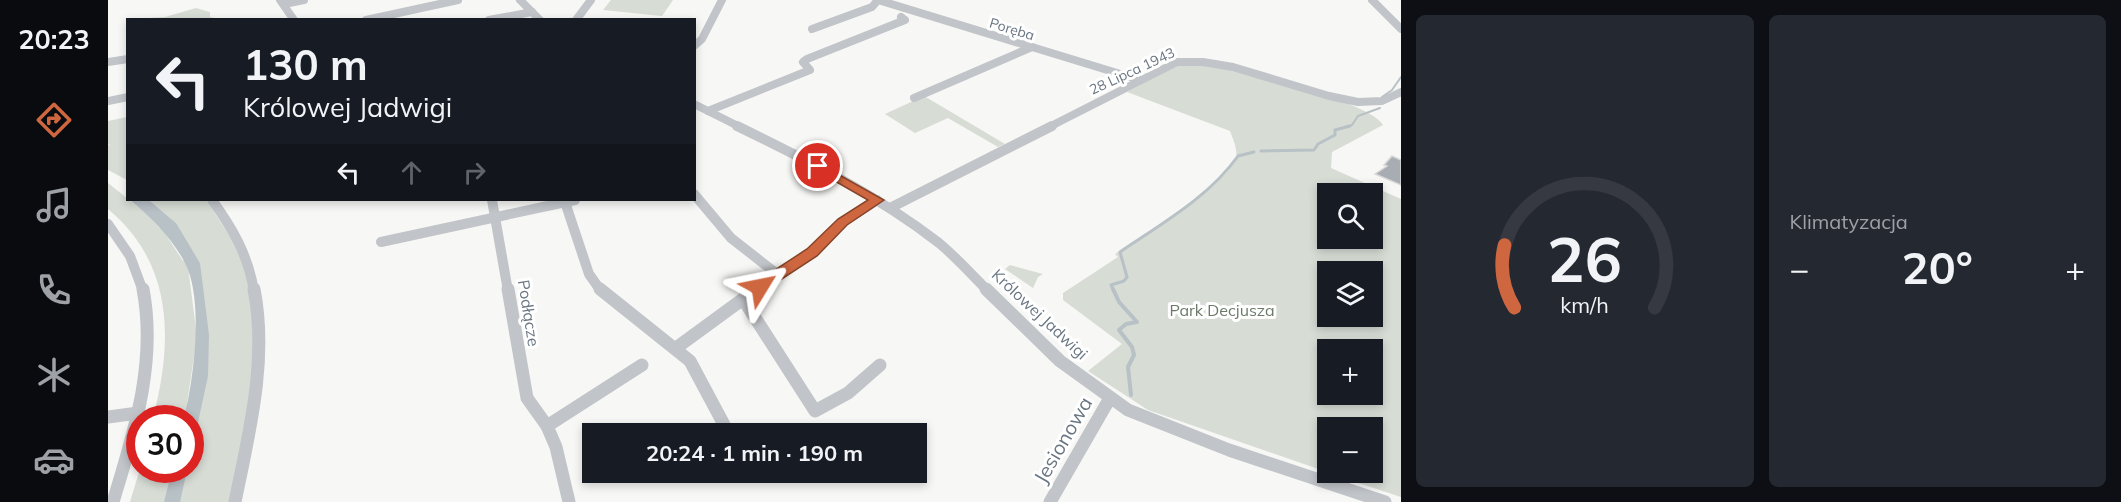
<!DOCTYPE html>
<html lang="pl">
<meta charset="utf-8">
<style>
body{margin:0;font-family:Mulish,sans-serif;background:#242831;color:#f1f3f6;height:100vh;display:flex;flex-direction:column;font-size:22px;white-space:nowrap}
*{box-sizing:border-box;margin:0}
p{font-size:20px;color:#9ea1a6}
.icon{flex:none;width:33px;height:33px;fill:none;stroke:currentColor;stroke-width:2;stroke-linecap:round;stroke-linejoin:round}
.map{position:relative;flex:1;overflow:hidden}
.details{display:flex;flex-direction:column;gap:15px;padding:15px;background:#0d0f14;width:720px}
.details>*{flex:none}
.guide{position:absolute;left:18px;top:18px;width:570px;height:183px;border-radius:0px;box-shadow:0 3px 9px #0003;background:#171b24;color:#f1f3f6;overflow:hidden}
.fabs{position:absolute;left:1209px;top:183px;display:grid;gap:12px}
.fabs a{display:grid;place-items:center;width:66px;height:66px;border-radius:0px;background:#171b24;box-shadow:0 3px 9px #0003;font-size:30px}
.speed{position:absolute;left:18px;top:405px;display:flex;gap:12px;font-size:30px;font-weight:700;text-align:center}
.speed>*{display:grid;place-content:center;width:78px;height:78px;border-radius:50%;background:#171b24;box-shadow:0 3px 9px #0003;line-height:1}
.speed .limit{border:9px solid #d22;background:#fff;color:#111}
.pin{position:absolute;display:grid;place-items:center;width:51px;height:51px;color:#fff;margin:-26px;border:3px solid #fff;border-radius:50%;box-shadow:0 2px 6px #0007}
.me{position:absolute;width:66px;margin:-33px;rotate:55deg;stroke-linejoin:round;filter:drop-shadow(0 0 4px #0008)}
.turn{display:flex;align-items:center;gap:21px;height:126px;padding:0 18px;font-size:27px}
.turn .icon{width:78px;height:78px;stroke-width:2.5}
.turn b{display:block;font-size:42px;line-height:51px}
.lanes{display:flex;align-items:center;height:57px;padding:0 18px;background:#0003;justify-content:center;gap:30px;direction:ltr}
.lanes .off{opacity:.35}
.big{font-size:45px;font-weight:700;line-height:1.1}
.details .widget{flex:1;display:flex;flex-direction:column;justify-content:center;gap:9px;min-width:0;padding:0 21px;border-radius:9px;background:#242831}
.details .dial{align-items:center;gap:0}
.dial svg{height:156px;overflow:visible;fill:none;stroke:#363941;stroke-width:7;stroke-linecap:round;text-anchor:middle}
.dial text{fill:#f1f3f6;stroke:none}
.heat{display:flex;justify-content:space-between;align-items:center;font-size:33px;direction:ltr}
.details .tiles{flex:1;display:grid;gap:15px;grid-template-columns:repeat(2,1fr)}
.trip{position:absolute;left:474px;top:423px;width:345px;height:60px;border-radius:0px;background:#171b24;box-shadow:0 3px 9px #0003;font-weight:700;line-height:60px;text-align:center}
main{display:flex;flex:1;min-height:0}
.dock{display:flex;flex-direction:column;width:108px;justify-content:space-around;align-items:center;background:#090b0e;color:#9ea1a6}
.dock .icon{width:42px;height:42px}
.dock .selected{color:#ce673f}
.dock b{font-size:27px;color:#f1f3f6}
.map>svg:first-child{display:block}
.green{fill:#d7dcd5;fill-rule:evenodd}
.water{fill:#b8c1c6}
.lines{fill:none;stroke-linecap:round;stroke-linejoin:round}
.stream-far2{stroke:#b8c1c6;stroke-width:2}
.stream-far1{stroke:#b8c1c6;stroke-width:3}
.stream{stroke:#b8c1c6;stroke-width:4}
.building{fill:#a7adb3;stroke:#d9d9d7;stroke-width:1.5}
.minor-far2{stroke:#c1c4c8;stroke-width:8}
.minor-far1{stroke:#c1c4c8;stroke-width:10}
.minor{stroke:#c1c4c8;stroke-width:13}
.route{fill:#ce673f;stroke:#864329;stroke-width:1.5}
.labels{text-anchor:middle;stroke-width:6;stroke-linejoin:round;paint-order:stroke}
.far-street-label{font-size:14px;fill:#6a7682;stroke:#fff}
.park-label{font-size:16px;fill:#6b7a68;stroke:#fff}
.street-label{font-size:16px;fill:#6a7682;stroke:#fff}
.near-street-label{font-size:20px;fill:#6a7682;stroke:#fff}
</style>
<main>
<nav class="dock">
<b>20:23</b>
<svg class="icon selected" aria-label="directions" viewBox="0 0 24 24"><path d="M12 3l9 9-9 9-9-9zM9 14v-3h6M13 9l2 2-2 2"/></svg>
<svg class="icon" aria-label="music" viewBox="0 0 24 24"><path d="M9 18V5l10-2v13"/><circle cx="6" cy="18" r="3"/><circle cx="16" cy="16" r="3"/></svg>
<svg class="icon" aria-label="phone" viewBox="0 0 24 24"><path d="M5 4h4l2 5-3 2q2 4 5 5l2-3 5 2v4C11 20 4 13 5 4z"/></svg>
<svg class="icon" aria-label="climate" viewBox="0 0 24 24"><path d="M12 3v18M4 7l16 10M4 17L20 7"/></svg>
<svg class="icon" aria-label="car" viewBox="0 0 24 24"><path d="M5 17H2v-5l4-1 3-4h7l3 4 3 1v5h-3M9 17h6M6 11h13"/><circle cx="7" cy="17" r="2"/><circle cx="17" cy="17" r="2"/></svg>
</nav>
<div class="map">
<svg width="1293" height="502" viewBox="0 0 1293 502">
<rect width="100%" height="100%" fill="#f7f7f5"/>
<g class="green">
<path d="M 503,0 L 565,0 L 554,16 L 495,10 Z"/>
<path d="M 88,8 L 102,12 L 102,17 L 110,19 L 25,19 L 57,17 Z"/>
<path d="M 1101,63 C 1133,72 1261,101 1275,125 L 1224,152 L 1223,168 L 1293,199 L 1293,497 L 1220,473 L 1264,472 L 1264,428 L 1220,428 L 1219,472 L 1040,410 L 980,371 L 1014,344 L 955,300 L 955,293 L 1010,257 L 1007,254 C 1031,238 1121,183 1128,158 C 1130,150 1125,139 1122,131 L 1019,92 L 1068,66 ZM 1220,194 L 1264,194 L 1264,238 L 1220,238 ZM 1220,272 L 1264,272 L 1264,316 L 1220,316 ZM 1220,350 L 1264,350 L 1264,394 L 1220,394 Z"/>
<path d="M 816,96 L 897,144 L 890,147 L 840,118 L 807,133 L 777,114 Z"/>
<path d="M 19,117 L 19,180 L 0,170 L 0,145 L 3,146 L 0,144 L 0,121 Z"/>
<path d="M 0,183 L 40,215 L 52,228 L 68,223 L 41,200 L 98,200 L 142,267 L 146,339 L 143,391 L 124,502 L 22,502 L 32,469 L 82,470 L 82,418 L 45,418 C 65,341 66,264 0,209 ZM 72,231 L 92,263 L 94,392 L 79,403 L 89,337 L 79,259 L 75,261 L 58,235 Z"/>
<path d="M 902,265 L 935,274 L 930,277 L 925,288 L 897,269 Z"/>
</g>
<g class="water">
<path d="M 22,200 L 41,200 L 68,223 L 92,263 L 101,335 L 100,376 L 83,455 L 82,418 L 76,418 C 86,379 96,299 77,263 C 64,238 43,217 22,200 Z"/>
<path d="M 64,470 L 79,470 L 72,502 L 56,502 Z"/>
</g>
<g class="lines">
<g class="stream-far2">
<path d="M 1274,97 L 1284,90 L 1293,77"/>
<path d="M 1237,127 L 1244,125 L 1250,116 L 1272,108"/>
</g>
<g class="stream-far1">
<path d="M 1153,151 L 1206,150 L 1210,144 L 1227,135 L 1227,130 L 1242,126"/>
<path d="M 1006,291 L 1003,285 L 1016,281 L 1019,277 L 1012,252 C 1053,224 1101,197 1130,156 L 1146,152"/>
</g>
<path class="stream" d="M 1005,289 L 1011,302 L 1029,322 L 1018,324 L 1011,330 L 1024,347 L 1026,355 L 1020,367 L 1023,395"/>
</g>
<path class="building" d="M 1284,156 L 1293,160 L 1293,185 L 1267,174 L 1279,166 L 1276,165 Z"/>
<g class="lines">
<g class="minor-far2">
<path d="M 172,0 L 186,20"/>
<path d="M 412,0 L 432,20"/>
<path d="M 770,0 L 1032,80"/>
<path d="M 1264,0 L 1293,29"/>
<path d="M 176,4 L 196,0"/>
<path d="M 258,20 L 350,0"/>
<path d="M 381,20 L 424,12"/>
<path d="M 468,20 L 483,0"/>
<path d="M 704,29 L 764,7 L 770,0"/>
<path d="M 586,46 L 594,39 L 614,0"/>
<path d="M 0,62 L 20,59"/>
<path d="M 806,98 L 924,47"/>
<path d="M 0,101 L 20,97"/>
<path d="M 586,104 L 632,127"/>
<path d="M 600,111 L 702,70 L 695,62 L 699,59 L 797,20 L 793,17"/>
<path d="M 941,127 L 1069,62 L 1095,62 L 1125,67 L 1221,96 L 1250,102 L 1274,101 L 1293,92"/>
</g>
<g class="minor-far1">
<path d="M 629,126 C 699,160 769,195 831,243 C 848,257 864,275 880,291"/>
<path d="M 586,194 L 623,238 L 669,274"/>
<path d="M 104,200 C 125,229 140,255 146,291"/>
<path d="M 384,200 L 400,291"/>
<path d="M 457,202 L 481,274 L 493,291"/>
<path d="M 782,208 L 944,126"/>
<path d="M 0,224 L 22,256 L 35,291"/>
<path d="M 273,242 L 467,200"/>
<path d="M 647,291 L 704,252 L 735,222 L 769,200"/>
</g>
<g class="minor">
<path d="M 400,289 L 419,398 L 439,426 L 448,447 L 461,502"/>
<path d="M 492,289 L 582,361 L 621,434"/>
<path d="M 649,289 L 635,299 L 707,411 L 740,393 L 772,365"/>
<path d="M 878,289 L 952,361 L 1020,410 L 1121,450 L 1277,502"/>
<path d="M 568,348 L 635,299"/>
<path d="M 0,417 L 30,413"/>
<path d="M 439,426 L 534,365"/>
<path d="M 5,502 C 26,432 49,363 35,289"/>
<path d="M 127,502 C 141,433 160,360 146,289"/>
<path d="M 942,502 L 1002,398"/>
</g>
</g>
<path class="route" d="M 710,163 L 776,200 L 739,225 L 709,256 L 657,290 L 647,290 L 645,287 L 647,283 L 699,249 L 730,219 L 760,200 L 706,169 L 706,164 Z"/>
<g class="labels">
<g class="far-street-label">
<text transform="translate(904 29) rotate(17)" y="5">Poręba</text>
<text transform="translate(1024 71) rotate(-25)" y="5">28 Lipca 1943</text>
</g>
<g class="park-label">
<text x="1114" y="316">Park Decjusza</text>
</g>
<g class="street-label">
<text transform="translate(421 313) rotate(81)" y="6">Podłącze</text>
<text transform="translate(932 314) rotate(43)" y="6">Królowej Jadwigi</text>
</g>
<g class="near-street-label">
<text transform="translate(955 440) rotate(-60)" y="7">Jesionowa</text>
</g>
</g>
</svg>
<div class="fabs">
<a><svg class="icon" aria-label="search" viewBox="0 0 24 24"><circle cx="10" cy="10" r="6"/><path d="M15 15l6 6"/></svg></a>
<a><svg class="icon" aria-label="layers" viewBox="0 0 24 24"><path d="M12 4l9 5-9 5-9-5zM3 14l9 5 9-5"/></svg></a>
<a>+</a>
<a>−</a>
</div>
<div class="speed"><div class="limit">30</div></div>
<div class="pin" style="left:710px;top:166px;background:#d93025"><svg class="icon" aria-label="arrive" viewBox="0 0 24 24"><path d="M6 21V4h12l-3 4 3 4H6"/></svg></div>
<svg class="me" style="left:652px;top:287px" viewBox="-20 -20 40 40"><path d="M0-17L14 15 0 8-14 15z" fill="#ce673f" stroke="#fff" stroke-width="4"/></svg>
<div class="trip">20:24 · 1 min · 190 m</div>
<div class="guide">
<div class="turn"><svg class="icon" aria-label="left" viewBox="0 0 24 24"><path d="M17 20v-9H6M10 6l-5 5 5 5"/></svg><div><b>130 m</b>Królowej Jadwigi</div></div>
<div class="lanes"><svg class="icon" aria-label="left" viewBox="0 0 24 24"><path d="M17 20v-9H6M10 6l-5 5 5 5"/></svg><svg class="icon off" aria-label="ahead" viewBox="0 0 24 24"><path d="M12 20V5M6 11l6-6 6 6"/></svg><svg class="icon off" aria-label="right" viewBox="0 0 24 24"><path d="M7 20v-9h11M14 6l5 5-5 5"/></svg></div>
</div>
</div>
<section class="details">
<div class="tiles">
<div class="widget dial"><svg viewBox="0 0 100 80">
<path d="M14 69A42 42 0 1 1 86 69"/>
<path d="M14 69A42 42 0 0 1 9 37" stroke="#ce673f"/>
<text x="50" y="56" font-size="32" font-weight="700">26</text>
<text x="50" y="72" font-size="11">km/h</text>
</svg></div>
<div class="widget"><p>Klimatyzacja</p>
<div class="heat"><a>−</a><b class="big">20°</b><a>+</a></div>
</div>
</div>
</section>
</main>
